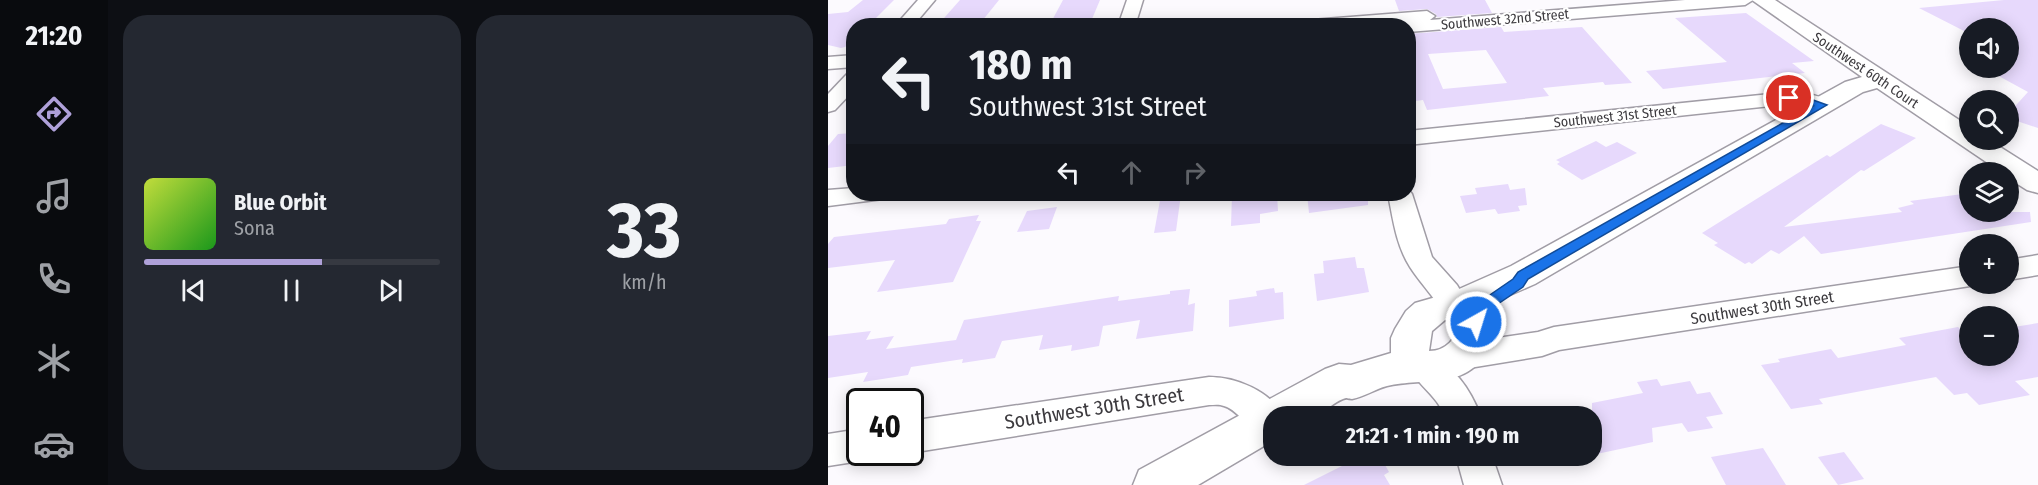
<!DOCTYPE html>
<meta charset="utf-8">
<style>
body{margin:0;font-family:"Fira Sans Condensed",sans-serif;background:#242831;color:#f1f3f6;height:100vh;display:flex;flex-direction:column;font-size:22px;white-space:nowrap}
*{box-sizing:border-box;margin:0}
p{font-size:20px;color:#9ea1a6}
.icon{flex:none;width:33px;height:33px;fill:none;stroke:currentColor;stroke-width:2;stroke-linecap:round;stroke-linejoin:round}
.map{position:relative;flex:1;overflow:hidden}
.side{display:flex;flex-direction:column;gap:15px;padding:15px;background:#0d0f14;width:720px}
.side>*{flex:none}
.hud{position:absolute;left:18px;top:18px;width:570px;height:183px;border-radius:24px;box-shadow:0 3px 15px #0003;background:#171b24;color:#f1f3f6;overflow:hidden}
.buttons{position:absolute;left:1131px;top:18px;display:grid;gap:12px}
.buttons a{display:grid;place-items:center;width:60px;height:60px;border-radius:50%;background:#171b24;box-shadow:0 3px 15px #0003;font-size:30px}
.speed{position:absolute;left:18px;top:388px;display:flex;gap:12px;font-size:30px;font-weight:700;text-align:center}
.speed>*{display:grid;place-content:center;width:78px;height:78px;border-radius:50%;background:#171b24;box-shadow:0 3px 15px #0003;line-height:1}
.speed .limit{border:3px solid #111;border-radius:9px;background:#fff;color:#111}
.pin{position:absolute;display:grid;place-items:center;width:51px;height:51px;color:#fff;margin:-26px;border:3px solid #fff;border-radius:50%;box-shadow:0 2px 6px #0007}
.me{position:absolute;width:66px;margin:-33px;rotate:39deg;stroke-linejoin:round;filter:drop-shadow(0 0 4px #0008)}
.turn{display:flex;align-items:center;gap:21px;height:126px;padding:0 24px;font-size:27px}
.turn .icon{width:78px;height:78px;stroke-width:2.5}
.turn b{display:block;font-size:42px;line-height:51px}
.lanes{display:flex;align-items:center;height:57px;padding:0 24px;background:#0003;justify-content:center;gap:30px;direction:ltr}
.lanes .off{opacity:.35}
.side .tile{flex:1;display:flex;flex-direction:column;justify-content:center;gap:9px;min-width:0;padding:0 21px;border-radius:24px;background:#242831}
.side .dial{align-items:center;gap:0}
.dial b{font-size:78px;line-height:1}
.song{display:flex;align-items:center;gap:18px}
.cover{width:72px;height:72px;border-radius:9px;background:linear-gradient(135deg,hsl(70 70% 55%),hsl(120 70% 35%))}
.played{height:6px;border-radius:3px;background:linear-gradient(90deg,#afa1d9 60%,#363941 60%)}
.keys{display:flex;justify-content:space-around;direction:ltr}
.side .tiles{flex:1;display:grid;gap:15px;grid-template-columns:repeat(2,1fr)}
.trip{position:absolute;left:435px;top:406px;width:339px;height:60px;border-radius:24px;background:#171b24;box-shadow:0 3px 15px #0003;font-weight:700;line-height:60px;text-align:center}
main{display:flex;flex:1;min-height:0}
.tabs{display:flex;flex-direction:column;width:108px;justify-content:space-around;align-items:center;background:#090b0e;color:#9ea1a6}
.tabs .icon{width:42px;height:42px}
.tabs .current{color:#afa1d9}
.tabs b{font-size:27px;color:#f1f3f6}
.map>svg:first-child{display:block}
.building{fill:#e7d9fc;fill-rule:evenodd}
.lines{fill:none;stroke-linecap:round;stroke-linejoin:round}
.minor-casing{stroke:#a19da6;stroke-width:3}
.tertiary-casing{stroke:#a19da6;stroke-width:3}
.minor{fill:#fff;fill-rule:evenodd}
.tertiary{fill:#fff;fill-rule:evenodd}
.route{fill:#1a73e8;stroke:#114b97;stroke-width:1.5}
.labels{text-anchor:middle;stroke-width:4.5;stroke-linejoin:round;paint-order:stroke}
.far-street-label{font-size:14px;fill:#3c3a3e;stroke:#fff}
.street-label{font-size:16px;fill:#3c3a3e;stroke:#fff}
.near-street-label{font-size:20px;fill:#3c3a3e;stroke:#fff}
</style>
<main>
<nav class="tabs">
<b>21:20</b>
<svg class="icon current" aria-label="directions" viewBox="0 0 24 24"><path d="M12 3l9 9-9 9-9-9zM9 14v-3h6M13 9l2 2-2 2"/></svg>
<svg class="icon" aria-label="music" viewBox="0 0 24 24"><path d="M9 18V5l10-2v13"/><circle cx="6" cy="18" r="3"/><circle cx="16" cy="16" r="3"/></svg>
<svg class="icon" aria-label="phone" viewBox="0 0 24 24"><path d="M5 4h4l2 5-3 2q2 4 5 5l2-3 5 2v4C11 20 4 13 5 4z"/></svg>
<svg class="icon" aria-label="climate" viewBox="0 0 24 24"><path d="M12 3v18M4 7l16 10M4 17L20 7"/></svg>
<svg class="icon" aria-label="car" viewBox="0 0 24 24"><path d="M5 17H2v-5l4-1 3-4h7l3 4 3 1v5h-3M9 17h6M6 11h13"/><circle cx="7" cy="17" r="2"/><circle cx="17" cy="17" r="2"/></svg>
</nav>
<section class="side">
<div class="tiles">
<div class="tile">
<div class="song"><i class="cover"></i><div><b>Blue Orbit</b><p>Sona</p></div></div>
<div class="played"></div>
<div class="keys"><svg class="icon" aria-label="previous" viewBox="0 0 24 24"><path d="M18 5L8 12l10 7zM5 5v14"/></svg><svg class="icon" aria-label="pause" viewBox="0 0 24 24"><path d="M8 5v14M16 5v14"/></svg><svg class="icon" aria-label="next" viewBox="0 0 24 24"><path d="M6 5l10 7-10 7zM19 5v14"/></svg></div>
</div>
<div class="tile dial"><b>33</b><p>km/h</p></div>
</div>
</section>
<div class="map">
<svg width="1210" height="485" viewBox="0 0 1210 485">
<rect width="100%" height="100%" fill="#fcfafe"/>
<g class="building">
<path d="M 35,0 L 66,0 L 40,26 L 26,26 L 26,39 L 17,47 L 13,48 L 0,45 L 0,14 L 20,12 Z"/>
<path d="M 132,0 L 171,0 L 150,26 L 109,26 Z"/>
<path d="M 235,0 L 272,0 L 261,26 L 221,26 Z"/>
<path d="M 567,0 L 657,0 L 664,13 L 609,17 L 608,14 L 599,9 L 571,11 Z"/>
<path d="M 1176,0 L 1210,0 L 1210,128 L 1180,118 L 1180,114 L 1200,92 L 1156,68 L 1180,68 L 1180,28 L 1142,28 L 1142,34 L 1091,8 Z"/>
<path d="M 918,13 L 986,61 L 964,63 L 977,73 L 835,89 L 818,71 L 899,62 L 847,18 Z"/>
<path d="M 673,27 L 676,32 L 754,27 L 804,83 L 777,85 L 775,82 L 715,88 L 721,96 L 599,110 L 595,100 L 580,102 L 580,34 ZM 658,50 L 679,83 L 615,89 L 600,54 Z"/>
<path d="M 1053,124 L 1088,138 L 1036,171 L 1033,170 L 956,227 L 1074,212 L 1070,208 L 1086,204 L 1082,201 L 1142,193 L 1142,212 L 1202,212 L 1203,222 L 993,254 L 976,236 L 951,254 L 943,250 L 924,264 L 921,262 L 917,264 L 886,245 L 890,243 L 874,233 L 994,158 L 999,155 L 1002,157 Z"/>
<path d="M 26,133 L 26,165 L 0,168 L 0,146 L 10,134 Z"/>
<path d="M 768,141 L 778,147 L 789,142 L 809,153 L 754,180 L 729,164 L 732,162 L 728,160 Z"/>
<path d="M 680,184 L 682,190 L 697,188 L 699,205 L 690,206 L 692,211 L 670,214 L 667,209 L 638,213 L 632,196 L 649,194 L 647,188 Z"/>
<path d="M 353,194 L 348,231 L 326,233 L 333,195 Z"/>
<path d="M 404,194 L 449,194 L 450,211 L 432,214 L 432,223 L 403,226 Z"/>
<path d="M 479,194 L 540,194 L 540,205 L 481,213 Z"/>
<path d="M 229,207 L 221,229 L 189,232 L 199,211 Z"/>
<path d="M 151,215 L 148,221 L 153,221 L 125,282 L 49,292 L 67,260 L 0,268 L 0,244 L 6,237 L 118,224 L 121,219 Z"/>
<path d="M 527,257 L 529,268 L 536,268 L 541,292 L 489,301 L 486,274 L 496,273 L 495,261 Z"/>
<path d="M 446,288 L 447,293 L 455,292 L 456,319 L 401,327 L 401,300 L 429,296 L 428,291 Z"/>
<path d="M 362,289 L 360,305 L 367,303 L 365,331 L 308,339 L 312,320 L 275,326 L 271,346 L 243,351 L 244,345 L 211,350 L 215,335 L 174,341 L 167,358 L 134,363 L 135,359 L 83,367 L 80,375 L 35,382 L 40,372 L 0,378 L 0,336 L 43,331 L 38,340 L 66,336 L 58,349 L 128,340 L 136,320 L 291,296 L 290,301 L 342,294 L 342,291 Z"/>
<path d="M 1210,323 L 1210,377 L 1187,381 L 1202,395 L 1151,405 L 1139,393 L 1126,395 L 1108,377 L 991,399 L 995,404 L 963,409 L 933,365 L 952,362 L 950,359 L 1003,349 L 1010,358 L 1078,345 L 1071,338 L 1130,327 L 1142,338 L 1142,356 L 1180,356 L 1180,328 Z"/>
<path d="M 829,379 L 833,386 L 862,381 L 869,394 L 882,392 L 895,414 L 878,417 L 885,428 L 860,432 L 854,423 L 824,428 L 825,442 L 764,455 L 764,403 L 815,393 L 809,382 Z"/>
<path d="M 935,448 L 958,485 L 898,485 L 883,457 Z"/>
<path d="M 1016,452 L 1036,479 L 1010,485 L 990,457 Z"/>
<path d="M 534,456 L 552,456 L 561,472 L 556,475 L 562,485 L 476,485 Z"/>
</g>
<g class="lines">
<g class="minor-casing">
<g id="minor">
<path d="M 90,0 L 107,0 L 85,26 L 67,26 Z"/>
<path d="M 299,0 L 315,0 L 307,26 L 290,26 Z"/>
<path d="M 857,0 L 925,0 L 917,5 L 580,32 L 580,26 L 573,26 L 577,23 L 542,26 L 463,26 L 471,21 L 599,11 L 607,16 L 602,20 Z"/>
<path d="M 26,55 L 26,67 L 0,69 L 0,57 Z"/>
<path d="M 26,72 L 26,90 L 7,110 L 0,112 L 0,94 L 19,74 Z"/>
<path d="M 961,92 C 973,93 996,94 1003,105 L 1000,109 L 993,111 L 961,104 L 580,145 L 580,131 Z"/>
<path d="M 26,188 L 26,194 L 58,194 L 55,199 L 0,206 L 0,190 Z"/>
<path d="M 580,189 L 584,194 L 604,257 L 629,285 L 641,305 L 637,313 L 626,316 L 615,313 C 606,296 592,283 582,267 C 568,245 565,219 560,194 L 580,194 Z"/>
<path d="M 1210,255 L 1210,275 L 1180,280 L 1180,260 Z"/>
<path d="M 1142,266 L 1142,284 L 1150,284 L 1142,286 L 731,350 L 714,356 L 635,369 L 624,365 L 619,356 L 624,347 L 635,343 L 710,332 L 726,327 Z"/>
<path d="M 597,354 C 625,363 643,390 653,417 L 617,417 C 610,396 590,386 581,367 L 585,358 Z"/>
<path d="M 381,377 C 408,377 443,391 456,417 L 446,417 L 446,434 C 425,441 414,411 396,406 C 391,404 386,405 381,405 L 82,453 L 82,421 Z"/>
<path d="M 32,429 L 32,453 L 46,453 L 45,456 L 32,461 L 0,466 L 0,434 Z"/>
<path d="M 628,456 L 664,456 L 674,485 L 636,485 Z"/>
</g>
</g>
<g class="tertiary-casing">
<path id="tertiary" d="M 924,0 L 947,0 L 1142,127 L 1142,140 L 1161,140 L 1210,171 L 1210,193 L 1199,190 L 1180,178 L 1180,172 L 1173,172 L 1049,88 L 1035,92 L 707,284 L 659,305 C 668,322 670,331 661,348 C 639,391 597,377 559,386 C 547,389 536,397 524,399 C 517,399 521,397 515,399 C 504,403 494,415 483,417 C 471,419 457,417 446,417 L 446,440 L 370,485 L 305,485 L 311,470 L 497,369 L 511,364 L 523,365 L 563,353 L 563,338 L 567,329 L 578,311 L 587,303 L 622,293 L 683,266 L 1017,82 L 1034,77 ZM 617,320 L 630,322 C 630,338 618,351 601,351 L 604,331 Z"/>
</g>
<use href="#minor" class="minor"/>
<use href="#tertiary" class="tertiary"/>
</g>
<path class="route" d="M 958,95 L 974,96 L 999,105 L 700,279 L 695,287 L 667,306 L 654,326 L 643,326 L 641,322 L 656,299 L 685,279 L 690,272 L 985,106 L 958,100 Z"/>
<g class="labels">
<g class="far-street-label">
<text transform="translate(677 19) rotate(-5)" y="5">Southwest 32nd Street</text>
<text transform="translate(1038 70) rotate(34)" y="5">Southwest 60th Court</text>
<text transform="translate(787 116) rotate(-6)" y="5">Southwest 31st Street</text>
</g>
<g class="street-label">
<text transform="translate(934 307) rotate(-9)" y="6">Southwest 30th Street</text>
</g>
<g class="near-street-label">
<text transform="translate(266 408) rotate(-9)" y="7">Southwest 30th Street</text>
</g>
</g>
</svg>
<div class="buttons">
<a><svg class="icon" aria-label="sound" viewBox="0 0 24 24"><path d="M4 9h4l5-4v14l-5-4H4zM17 9q2 3 0 6"/></svg></a>
<a><svg class="icon" aria-label="search" viewBox="0 0 24 24"><circle cx="10" cy="10" r="6"/><path d="M15 15l6 6"/></svg></a>
<a><svg class="icon" aria-label="layers" viewBox="0 0 24 24"><path d="M12 4l9 5-9 5-9-5zM3 14l9 5 9-5"/></svg></a>
<a>+</a>
<a>−</a>
</div>
<div class="speed"><div class="limit">40</div></div>
<div class="pin" style="left:961px;top:98px;background:#d93025"><svg class="icon" aria-label="arrive" viewBox="0 0 24 24"><path d="M6 21V4h12l-3 4 3 4H6"/></svg></div>
<svg class="me" style="left:648px;top:322px" viewBox="-20 -20 40 40"><circle r="17" fill="#1a73e8" stroke="#fff" stroke-width="3"/><path d="M0-11L8 9 0 5-8 9z" fill="#fff"/></svg>
<div class="trip">21:21 · 1 min · 190 m</div>
<div class="hud">
<div class="turn"><svg class="icon" aria-label="left" viewBox="0 0 24 24"><path d="M17 20v-9H6M10 6l-5 5 5 5"/></svg><div><b>180 m</b>Southwest 31st Street</div></div>
<div class="lanes"><svg class="icon" aria-label="left" viewBox="0 0 24 24"><path d="M17 20v-9H6M10 6l-5 5 5 5"/></svg><svg class="icon off" aria-label="ahead" viewBox="0 0 24 24"><path d="M12 20V5M6 11l6-6 6 6"/></svg><svg class="icon off" aria-label="right" viewBox="0 0 24 24"><path d="M7 20v-9h11M14 6l5 5-5 5"/></svg></div>
</div>
</div>
</main>
